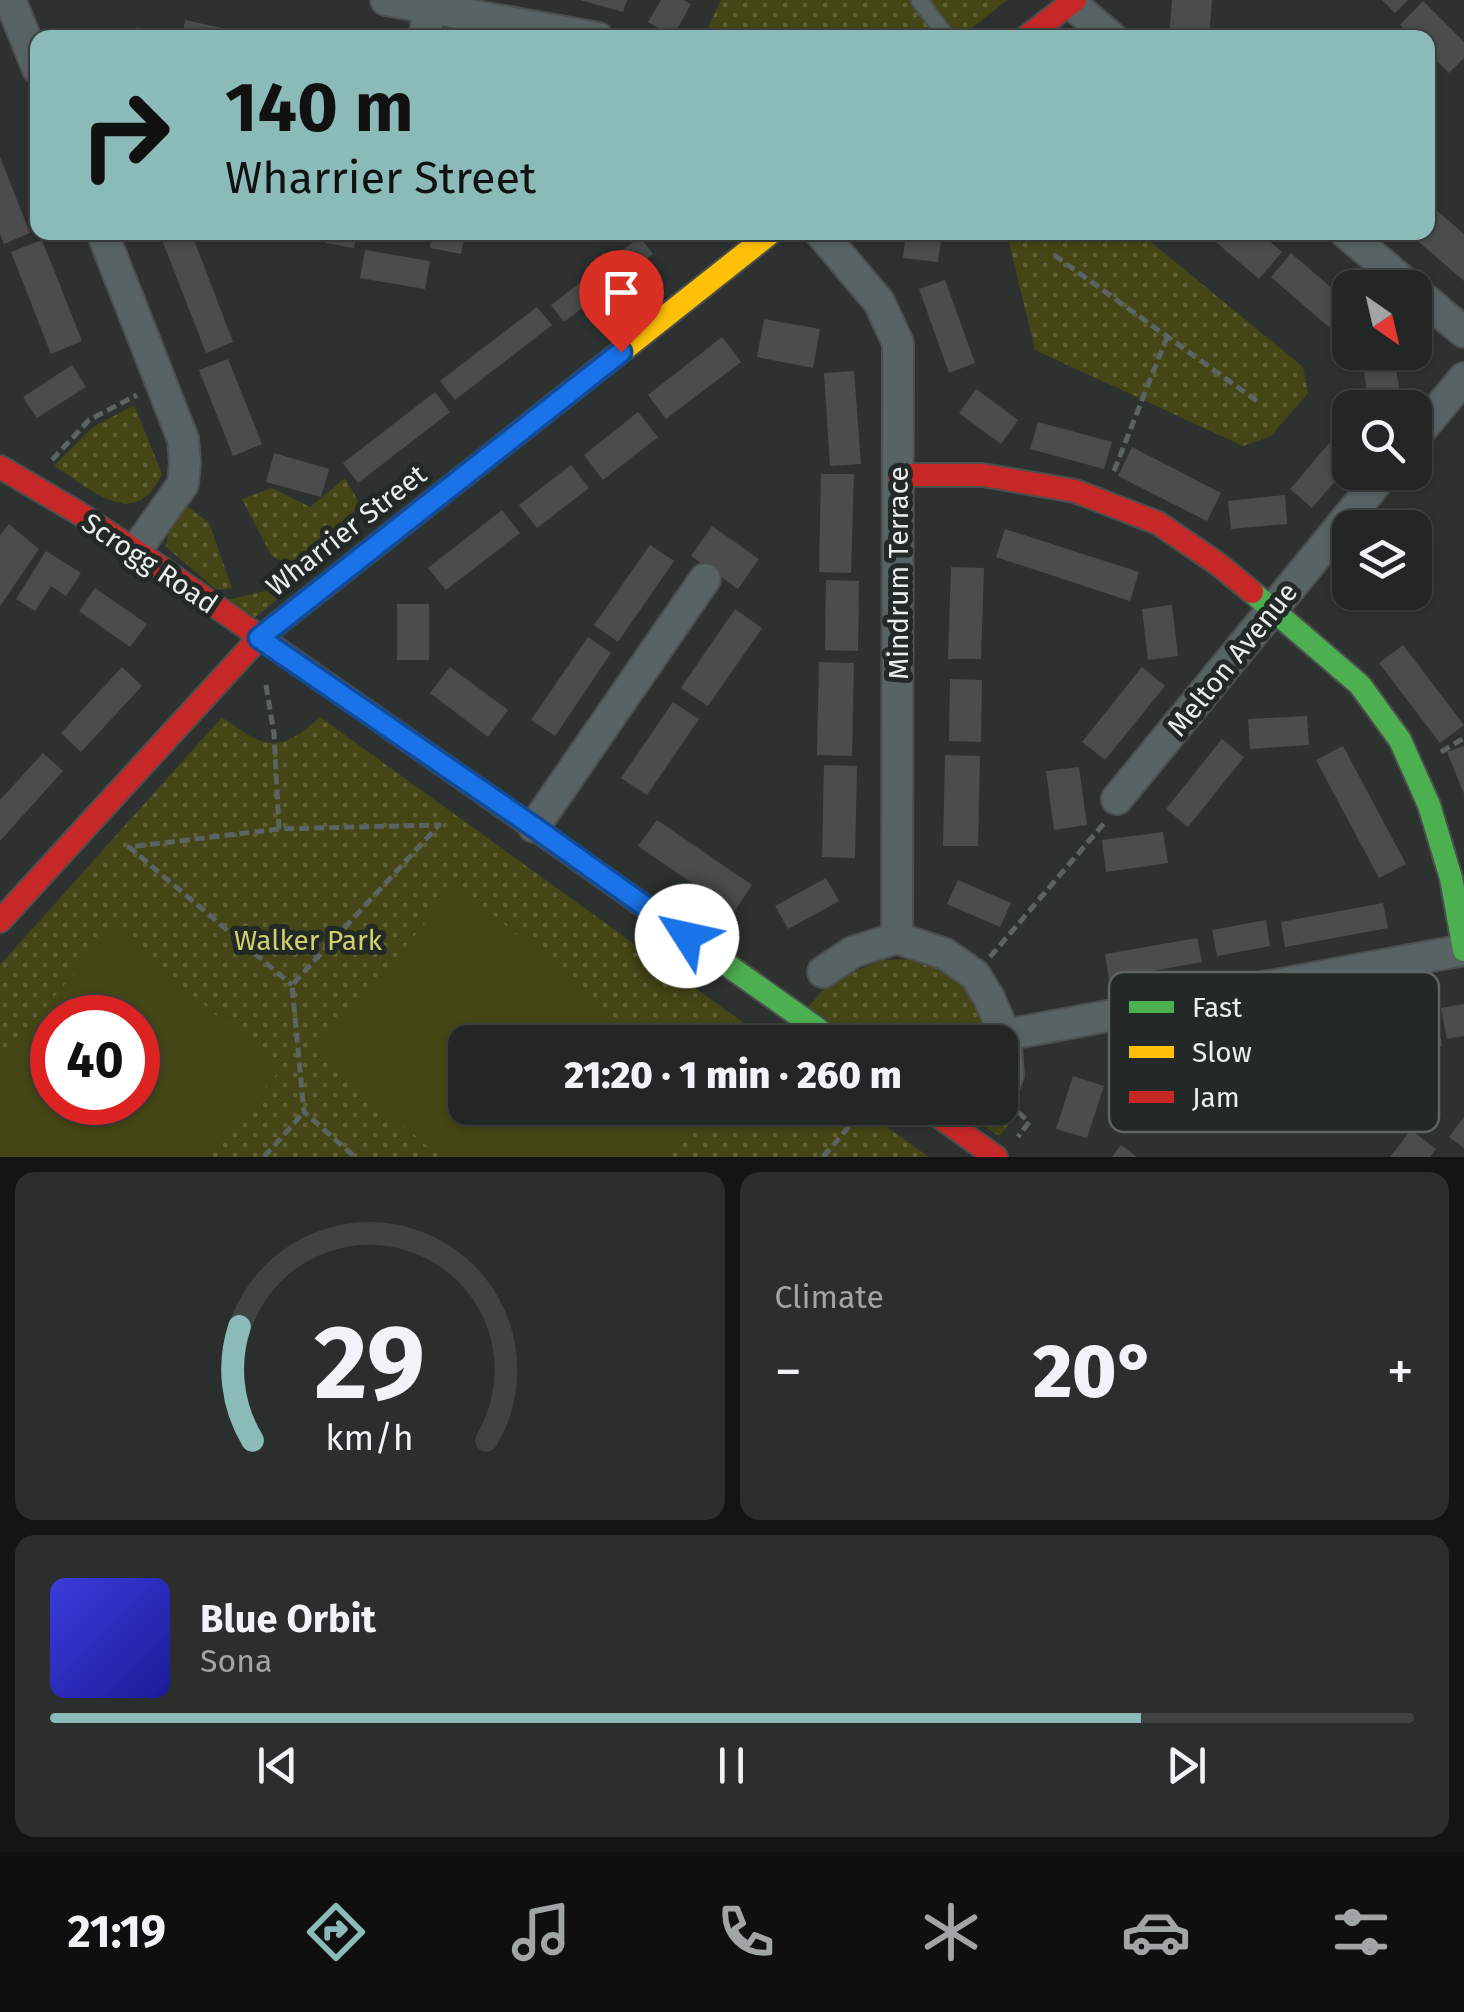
<!DOCTYPE html>
<meta charset="utf-8">
<style>
body{margin:0;font-family:"Fira Sans",sans-serif;background:#2a2e2c;color:#f1f3f6;height:100vh;display:flex;flex-direction:column;font-size:38px;white-space:nowrap}
*{box-sizing:border-box;margin:0}
p{font-size:32px;color:#a2a5a6}
.icon{flex:none;width:55px;height:55px;fill:none;stroke:currentColor;stroke-width:2;stroke-linecap:round;stroke-linejoin:round}
.map{position:relative;height:1157px;overflow:hidden}
.sheet{display:flex;flex-direction:column;gap:15px;padding:15px;background:#131514;flex:1}
.sheet>*{flex:none}
.banner{position:absolute;left:30px;top:30px;width:1405px;height:210px;border-radius:20px;box-shadow:0 2px 8px #0004,0 0 0 2px #3f4341;background:#8bbbb9;color:#111;overflow:hidden}
.needle{width:65px;rotate:146deg}
.fabs{position:absolute;left:1332px;top:270px;display:grid;gap:20px}
.fabs a{display:grid;place-items:center;width:100px;height:100px;border-radius:20px;background:#222624;box-shadow:0 2px 8px #0004,0 0 0 2px #3f4341;font-size:50px}
.speed{position:absolute;left:30px;top:995px;display:flex;gap:20px;font-size:50px;font-weight:700;text-align:center}
.speed>*{display:grid;place-content:center;width:130px;height:130px;border-radius:50%;background:#222624;box-shadow:0 2px 8px #0004,0 0 0 2px #3f4341;line-height:1}
.speed .limit{border:15px solid #d22;background:#fff;color:#111}
.pin{position:absolute;display:grid;place-items:center;width:85px;height:85px;color:#fff;margin:-102px -42px;border-radius:50% 50% 50% 0;rotate:-45deg;box-shadow:0 0 10px #0007}
.pin .icon{rotate:45deg}
.me{position:absolute;width:110px;margin:-55px;rotate:305deg;stroke-linejoin:round;filter:drop-shadow(0 0 8px #0008)}
.turn{display:flex;align-items:center;gap:35px;height:210px;padding:0 30px;font-size:45px}
.turn .icon{width:130px;height:130px;stroke-width:2.5}
.turn b{display:block;font-size:70px;line-height:85px}
.big{font-size:75px;font-weight:800;line-height:1.1}
.sheet .card{flex:1;display:flex;flex-direction:column;justify-content:center;gap:15px;min-width:0;padding:0 35px;border-radius:20px;background:#2a2e2c}
.sheet .dial{align-items:center;gap:0}
.dial svg{height:260px;overflow:visible;fill:none;stroke:#3f4341;stroke-width:7;stroke-linecap:round;text-anchor:middle}
.dial text{fill:#f1f3f6;stroke:none}
.song{display:flex;align-items:center;gap:30px}
.cover{width:120px;height:120px;border-radius:15px;background:linear-gradient(135deg,hsl(240 70% 55%),hsl(240 70% 35%))}
.played{height:10px;border-radius:5px;background:linear-gradient(90deg,#8bbbb9 80%,#3f4341 80%)}
.keys{display:flex;justify-content:space-around;direction:ltr}
.heat{display:flex;justify-content:space-between;align-items:center;font-size:55px;direction:ltr}
.sheet .tiles{flex:1;display:grid;gap:15px;grid-template-columns:1fr 1fr}
.card:last-child{grid-column:span 2}
.trip{position:absolute;left:448px;top:1025px;width:570px;height:100px;border-radius:20px;background:#222624;box-shadow:0 2px 8px #0004,0 0 0 2px #3f4341;font-weight:800;line-height:100px;text-align:center}
.tab-bar{display:flex;height:160px;justify-content:space-around;align-items:center;background:#0e0f0e;color:#a2a5a6}
.tab-bar .icon{width:70px;height:70px}
.tab-bar .current{color:#8bbbb9}
.tab-bar b{font-size:45px;color:#f1f3f6}
.map>svg:first-child{display:block}
.green{fill:url(#green-dots);fill-rule:evenodd}
.pitch{fill:#444615;fill-rule:evenodd}
.building{fill:#4a4d4c}
.lines{fill:none;stroke-linecap:round;stroke-linejoin:round}
.lane-casing{stroke:#4c4f4e;stroke-width:19}
.street-casing{stroke:#4c4f4e;stroke-width:34}
.fast-casing{stroke:#4c4f4e;stroke-width:26}
.slow-casing{stroke:#4c4f4e;stroke-width:26}
.jam-casing{stroke:#4c4f4e;stroke-width:26}
.path{stroke:#5b6363;stroke-width:5;stroke-dasharray:10 5;stroke-linecap:butt}
.lane{stroke:#586364;stroke-width:15}
.street{stroke:#586364;stroke-width:30}
.fast{stroke:#4caf50;stroke-width:22}
.slow{stroke:#ffc107;stroke-width:22}
.jam{stroke:#c62828;stroke-width:22}
.route-casing{stroke:#114b97;stroke-width:25}
.route{stroke:#1a73e8;stroke-width:18}
.labels{text-anchor:middle;stroke-width:10;stroke-linejoin:round;paint-order:stroke}
.street-label{font-size:28px;fill:#eaeeed;stroke:#222926}
.park-label{font-size:28px;fill:#d0d368;stroke:#222926}
.key{fill:#222926;stroke:#5e6462;stroke-width:2.5}
.key-label{font-size:28px;fill:#eaeeed}
</style>
<div class="map">
<svg width="1464" height="1157" viewBox="0 0 1464 1157">
<defs>
<pattern id="green-dots" width="8" height="8" patternUnits="userSpaceOnUse" patternTransform="scale(2.5)"><rect width="8" height="8" fill="#444615"/><path d="M2 2h.1M6 6h.1" fill="none" stroke="#5f6137" stroke-width="1.8" stroke-linecap="round"/></pattern>
</defs>
<rect width="100%" height="100%" fill="#2d3230"/>
<g class="green">
<path d="M 721,0 L 1007,0 L 961,37 L 703,38 Z"/>
<path d="M 1009,233 L 1140,233 L 1303,367 L 1308,393 L 1271,436 L 1243,446 L 1035,350 L 1007,234 Z"/>
<path d="M 134,405 L 162,474 C 134,533 92,489 54,466 L 93,427 Z"/>
<path d="M 345,478 L 361,506 L 297,560 L 285,563 L 271,555 L 242,499 L 272,488 L 310,507 Z"/>
<path d="M 186,505 L 209,523 L 232,588 L 217,590 L 166,547 L 170,525 Z"/>
<path d="M 347,533 L 350,543 L 254,618 L 226,600 L 270,590 Z"/>
<path d="M 222,717 C 264,748 279,755 320,717 L 770,1042 L 465,1042 L 465,1108 L 860,1108 L 929,1157 L 0,1157 L 0,965 ZM 52,1018 L 138,1018 L 138,1102 L 52,1102 Z"/>
<path d="M 922,959 L 959,980 L 982,1013 L 994,1042 L 861,1042 L 808,1007 L 831,981 L 883,960 Z"/>
<path d="M 956,1108 L 985,1108 L 1009,1125 L 999,1136 Z"/>
</g>
<g class="pitch">
<path d="M 458,885 L 643,1042 L 465,1042 L 465,1108 L 704,1108 L 662,1157 L 440,1157 L 316,1051 Z"/>
<path d="M 114,927 L 280,1070 L 205,1157 L 0,1157 L 0,1060 ZM 52,1018 L 138,1018 L 138,1102 L 52,1102 Z"/>
</g>
<g class="building">
<path d="M 580,0 L 627,0 L 623,12 Z"/>
<path d="M 661,0 L 683,0 L 691,4 L 673,37 L 648,22 Z"/>
<path d="M 1172,0 L 1212,0 L 1209,38 L 1169,38 Z"/>
<path d="M 1382,0 L 1408,0 L 1395,13 Z"/>
<path d="M 1423,1 L 1464,42 L 1464,58 L 1449,73 L 1428,52 L 1428,38 L 1413,38 L 1400,25 Z"/>
<path d="M 185,20 L 260,36 L 260,38 L 182,38 Z"/>
<path d="M 137,27 L 149,38 L 127,38 Z"/>
<path d="M 0,157 L 30,233 L 4,244 L 0,234 Z"/>
<path d="M 1435,209 L 1464,234 L 1464,281 L 1412,236 L 1415,232 L 1428,232 L 1428,218 Z"/>
<path d="M 159,232 L 191,232 L 233,342 L 206,353 Z"/>
<path d="M 328,232 L 357,232 L 354,248 L 326,243 Z"/>
<path d="M 432,232 L 465,232 L 461,254 L 430,248 Z"/>
<path d="M 906,232 L 942,232 L 938,262 L 903,258 Z"/>
<path d="M 1204,232 L 1259,232 L 1282,252 L 1259,279 Z"/>
<path d="M 640,237 L 653,254 L 564,322 L 551,305 Z"/>
<path d="M 42,240 L 82,341 L 51,354 L 11,252 Z"/>
<path d="M 365,250 L 430,261 L 425,289 L 360,278 Z"/>
<path d="M 1291,253 L 1350,304 L 1350,337 L 1346,342 L 1271,277 Z"/>
<path d="M 945,280 L 975,363 L 949,373 L 919,289 Z"/>
<path d="M 537,307 L 552,325 L 455,400 L 440,381 Z"/>
<path d="M 764,319 L 820,329 L 813,368 L 757,357 Z"/>
<path d="M 722,337 L 741,362 L 666,419 L 648,395 Z"/>
<path d="M 1361,352 L 1393,352 L 1401,399 L 1369,405 Z"/>
<path d="M 228,359 L 262,444 L 233,456 L 199,370 Z"/>
<path d="M 72,365 L 86,387 L 37,418 L 23,397 Z"/>
<path d="M 854,371 L 861,464 L 830,466 L 824,373 Z"/>
<path d="M 976,389 L 1018,420 L 1001,444 L 959,413 Z"/>
<path d="M 435,392 L 450,412 L 358,483 L 343,463 Z"/>
<path d="M 638,412 L 658,437 L 603,480 L 584,455 Z"/>
<path d="M 1350,419 L 1350,464 L 1312,508 L 1290,489 Z"/>
<path d="M 1038,422 L 1112,442 L 1104,469 L 1030,449 Z"/>
<path d="M 1132,447 L 1221,493 L 1207,521 L 1118,476 Z"/>
<path d="M 274,453 L 329,469 L 321,497 L 266,482 Z"/>
<path d="M 571,465 L 589,488 L 537,528 L 519,505 Z"/>
<path d="M 821,474 L 854,474 L 851,573 L 819,572 Z"/>
<path d="M 1285,495 L 1287,524 L 1231,529 L 1228,501 Z"/>
<path d="M 502,510 L 520,533 L 446,590 L 428,568 Z"/>
<path d="M 9,524 L 39,549 L 0,606 L 0,535 Z"/>
<path d="M 712,526 L 759,559 L 738,589 L 691,556 Z"/>
<path d="M 1005,529 L 1139,572 L 1130,601 L 996,557 Z"/>
<path d="M 650,545 L 674,561 L 618,642 L 594,625 Z"/>
<path d="M 46,551 L 81,573 L 66,596 L 51,586 L 35,611 L 16,599 Z"/>
<path d="M 951,567 L 984,568 L 981,659 L 948,659 Z"/>
<path d="M 826,580 L 859,581 L 858,651 L 825,650 Z"/>
<path d="M 95,588 L 147,624 L 130,647 L 79,611 Z"/>
<rect x="397" y="604" width="32" height="56"/>
<path d="M 1172,605 L 1178,656 L 1148,660 L 1142,609 Z"/>
<path d="M 735,609 L 762,628 L 708,706 L 681,688 Z"/>
<path d="M 588,637 L 611,653 L 555,736 L 531,720 Z"/>
<path d="M 1403,645 L 1464,725 L 1440,743 L 1379,663 Z"/>
<path d="M 819,662 L 854,663 L 852,756 L 817,755 Z"/>
<path d="M 122,667 L 142,686 L 81,752 L 61,733 Z"/>
<path d="M 450,667 L 508,710 L 488,737 L 430,693 Z"/>
<path d="M 1142,667 L 1165,686 L 1105,760 L 1082,742 Z"/>
<path d="M 950,679 L 982,680 L 981,742 L 949,741 Z"/>
<path d="M 673,702 L 699,719 L 647,795 L 621,778 Z"/>
<path d="M 1307,716 L 1309,745 L 1250,749 L 1248,719 Z"/>
<path d="M 1222,739 L 1244,757 L 1188,827 L 1166,809 Z"/>
<path d="M 1343,746 L 1406,864 L 1379,878 L 1316,760 Z"/>
<path d="M 1464,746 L 1464,794 L 1447,752 Z"/>
<path d="M 43,753 L 63,771 L 0,841 L 0,800 Z"/>
<path d="M 945,755 L 980,756 L 978,846 L 943,846 Z"/>
<path d="M 824,765 L 857,766 L 855,858 L 822,857 Z"/>
<path d="M 1079,767 L 1087,825 L 1054,830 L 1046,771 Z"/>
<path d="M 657,820 L 752,885 L 734,912 L 638,846 Z"/>
<path d="M 1163,832 L 1168,863 L 1106,872 L 1102,840 Z"/>
<path d="M 826,878 L 839,901 L 788,929 L 775,906 Z"/>
<path d="M 958,880 L 1011,903 L 1000,927 L 947,904 Z"/>
<path d="M 1383,903 L 1388,928 L 1285,947 L 1281,922 Z"/>
<path d="M 1266,920 L 1270,946 L 1217,956 L 1212,930 Z"/>
<path d="M 1197,938 L 1202,962 L 1109,979 L 1105,954 Z"/>
<path d="M 1464,1004 L 1464,1036 L 1447,1039 L 1441,1008 Z"/>
<path d="M 1437,1019 L 1442,1046 L 1379,1057 L 1374,1031 Z"/>
<path d="M 1073,1076 L 1104,1086 L 1087,1138 L 1056,1129 Z"/>
<path d="M 1464,1117 L 1464,1148 L 1449,1137 Z"/>
<path d="M 1411,1130 L 1436,1149 L 1430,1157 L 1390,1157 Z"/>
<path d="M 1121,1145 L 1137,1157 L 1112,1157 Z"/>
</g>
<g class="lines">
<g class="lane-casing">
<path id="lane" d="M 919,0 L 948,38"/>
</g>
<g class="street-casing">
<g id="street">
<path d="M 10,0 L 38,69"/>
<path d="M 386,0 L 598,38"/>
<path d="M 1071,3 L 1112,38"/>
<path d="M 424,38 L 431,0"/>
<path d="M 102,232 L 183,439 L 185,462 L 183,484 L 136,550"/>
<path d="M 820,232 L 879,302 L 898,343 L 897,938"/>
<path d="M 1345,232 L 1411,288"/>
<path d="M 1415,291 L 1464,332"/>
<path d="M 1415,437 L 1464,378"/>
<path d="M 1117,799 L 1385,472"/>
<path d="M 534,827 L 705,579"/>
<path d="M 823,972 L 853,952 L 897,938 L 945,954 L 975,975 L 989,998 L 1005,1035 L 1008,1075 L 1000,1096"/>
<path d="M 1005,1035 L 1464,950"/>
</g>
</g>
<g class="fast-casing">
<g id="fast">
<path d="M 1252,592 L 1360,685 L 1400,740 L 1429,805 L 1451,878 L 1464,950"/>
<path d="M 548,838 L 836,1042"/>
</g>
</g>
<g class="slow-casing">
<path id="slow" d="M 368,552 L 772,232"/>
</g>
<g class="jam-casing">
<g id="jam">
<path d="M 1025,38 L 1075,0"/>
<path d="M 0,467 L 77,512 L 151,561 L 548,838"/>
<path d="M 899,475 L 983,475 L 1075,491 L 1158,523 L 1218,564 L 1252,592"/>
<path d="M 0,921 L 259,638 L 368,552"/>
<path d="M 927,1108 L 996,1157"/>
</g>
</g>
<g class="path">
<path d="M 1054,255 L 1261,404"/>
<path d="M 52,460 L 89,420 L 137,395"/>
<path d="M 1114,471 L 1167,337"/>
<path d="M 266,685 L 274,734 L 279,829 L 439,825 L 292,985 L 304,1112 L 355,1157"/>
<path d="M 1441,752 L 1464,738"/>
<path d="M 279,829 L 129,847 L 292,985"/>
<path d="M 990,957 L 1106,821"/>
<path d="M 1018,1112 L 1029,1122 L 1018,1137"/>
<path d="M 264,1157 L 304,1112"/>
<path d="M 823,1157 L 865,1108"/>
</g>
<use href="#lane" class="lane"/>
<use href="#street" class="street"/>
<use href="#fast" class="fast"/>
<use href="#slow" class="slow"/>
<use href="#jam" class="jam"/>
</g>
<g class="lines">
<g class="route-casing">
<path id="route" d="M 621,352 L 259,638 L 534,827 L 687,936"/>
</g>
<use href="#route" class="route"/>
</g>
<g class="labels">
<g class="street-label">
<text transform="translate(346 530) rotate(-38)" y="10">Wharrier Street</text>
<text transform="translate(150 563) rotate(34)" y="10">Scrogg Road</text>
<text transform="translate(898 573) rotate(-90)" y="10">Mindrum Terrace</text>
<text transform="translate(1232 659) rotate(-51)" y="10">Melton Avenue</text>
</g>
<g class="park-label">
<text x="308" y="950">Walker Park</text>
</g>
</g>
<rect x="1109" y="972" width="330" height="160" rx="15" class="key"/>
<rect x="1129" y="1001" width="45" height="12" fill="#4caf50"/>
<rect x="1129" y="1046" width="45" height="12" fill="#ffc107"/>
<rect x="1129" y="1091" width="45" height="12" fill="#c62828"/>
<g class="key-label">
<text x="1192" y="1017">Fast</text>
<text x="1192" y="1062">Slow</text>
<text x="1192" y="1107">Jam</text>
</g>
</svg>
<div class="fabs">
<a><svg class="needle" viewBox="-14 -14 28 28"><path d="M0-13l5 13h-10z" fill="#e53935"/><path d="M0 13l5-13h-10z" fill="#a2a5a6"/></svg></a>
<a><svg class="icon" aria-label="search" viewBox="0 0 24 24"><circle cx="10" cy="10" r="6"/><path d="M15 15l6 6"/></svg></a>
<a><svg class="icon" aria-label="layers" viewBox="0 0 24 24"><path d="M12 4l9 5-9 5-9-5zM3 14l9 5 9-5"/></svg></a>
</div>
<div class="speed"><div class="limit">40</div></div>
<div class="pin" style="left:621px;top:352px;background:#d93025"><svg class="icon" aria-label="arrive" viewBox="0 0 24 24"><path d="M6 21V4h12l-3 4 3 4H6"/></svg></div>
<svg class="me" style="left:687px;top:936px" viewBox="-20 -20 40 40"><circle r="19" fill="#fff"/><path d="M0-13L10 11 0 6-10 11z" fill="#1a73e8"/></svg>
<div class="trip">21:20 · 1 min · 260 m</div>
<div class="banner">
<div class="turn"><svg class="icon" aria-label="right" viewBox="0 0 24 24"><path d="M7 20v-9h11M14 6l5 5-5 5"/></svg><div><b>140 m</b>Wharrier Street</div></div>
</div>
</div>
<section class="sheet">
<div class="tiles">
<div class="card dial"><svg viewBox="0 0 100 80">
<path d="M14 69A42 42 0 1 1 86 69"/>
<path d="M14 69A42 42 0 0 1 10 34" stroke="#8bbbb9"/>
<text x="50" y="56" font-size="32" font-weight="700">29</text>
<text x="50" y="72" font-size="11">km/h</text>
</svg></div>
<div class="card"><p>Climate</p>
<div class="heat"><a>−</a><b class="big">20°</b><a>+</a></div>
</div>
<div class="card">
<div class="song"><i class="cover"></i><div><b>Blue Orbit</b><p>Sona</p></div></div>
<div class="played"></div>
<div class="keys"><svg class="icon" aria-label="previous" viewBox="0 0 24 24"><path d="M18 5L8 12l10 7zM5 5v14"/></svg><svg class="icon" aria-label="pause" viewBox="0 0 24 24"><path d="M8 5v14M16 5v14"/></svg><svg class="icon" aria-label="next" viewBox="0 0 24 24"><path d="M6 5l10 7-10 7zM19 5v14"/></svg></div>
</div>
</div>
</section>
<nav class="tab-bar">
<b>21:19</b>
<svg class="icon current" aria-label="directions" viewBox="0 0 24 24"><path d="M12 3l9 9-9 9-9-9zM9 14v-3h6M13 9l2 2-2 2"/></svg>
<svg class="icon" aria-label="music" viewBox="0 0 24 24"><path d="M9 18V5l10-2v13"/><circle cx="6" cy="18" r="3"/><circle cx="16" cy="16" r="3"/></svg>
<svg class="icon" aria-label="phone" viewBox="0 0 24 24"><path d="M5 4h4l2 5-3 2q2 4 5 5l2-3 5 2v4C11 20 4 13 5 4z"/></svg>
<svg class="icon" aria-label="climate" viewBox="0 0 24 24"><path d="M12 3v18M4 7l16 10M4 17L20 7"/></svg>
<svg class="icon" aria-label="car" viewBox="0 0 24 24"><path d="M5 17H2v-5l4-1 3-4h7l3 4 3 1v5h-3M9 17h6M6 11h13"/><circle cx="7" cy="17" r="2"/><circle cx="17" cy="17" r="2"/></svg>
<svg class="icon" aria-label="filters" viewBox="0 0 24 24"><path d="M4 7h16M4 17h16"/><circle cx="9" cy="7" r="2"/><circle cx="15" cy="17" r="2"/></svg>
</nav>
